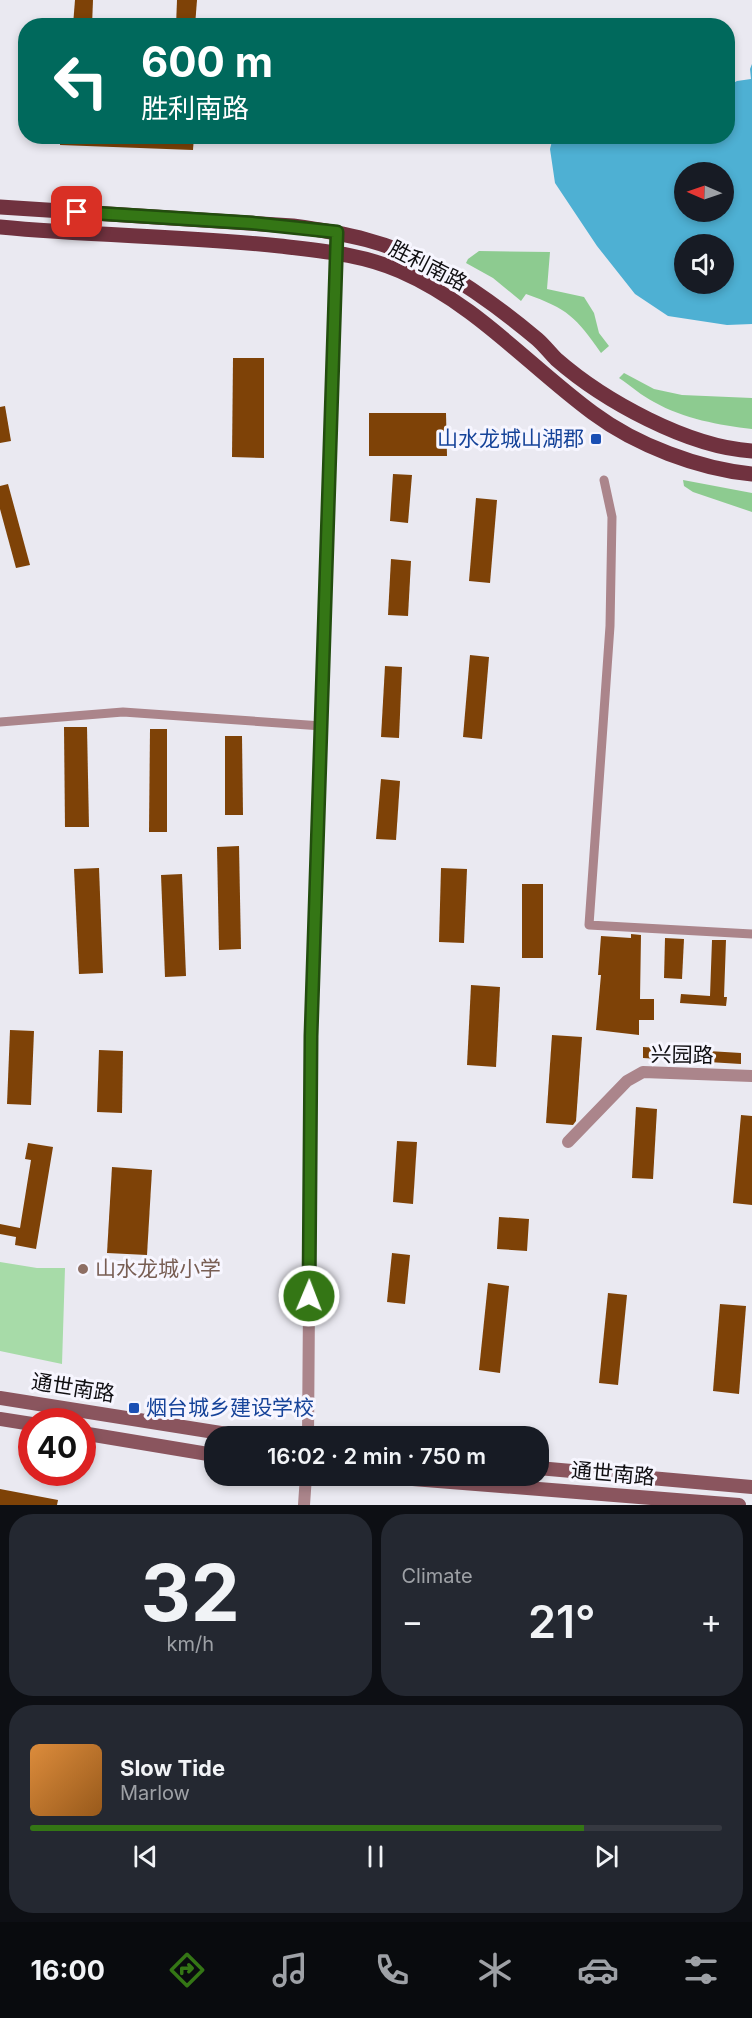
<!DOCTYPE html>
<meta charset="utf-8">
<style>
body{margin:0;font-family:Inter,"Noto Sans SC",sans-serif;background:#242831;color:#f1f3f6;height:100vh;display:flex;flex-direction:column;font-size:22px;white-space:nowrap}
*{box-sizing:border-box;margin:0}
p{font-size:20px;color:#9ea1a6}
.icon{flex:none;width:33px;height:33px;fill:none;stroke:currentColor;stroke-width:2;stroke-linecap:round;stroke-linejoin:round}
.map{position:relative;height:1505px;overflow:hidden}
.drawer{display:flex;flex-direction:column;gap:9px;padding:9px;background:#0d0f14;flex:1}
.drawer>*{flex:none}
.guide{position:absolute;left:18px;top:18px;width:717px;height:126px;border-radius:24px;box-shadow:0 3px 9px #0003;background:#00695c;color:#fff;overflow:hidden}
.needle{width:39px;rotate:272deg}
.controls{position:absolute;left:674px;top:162px;display:grid;gap:12px}
.controls a{display:grid;place-items:center;width:60px;height:60px;border-radius:50%;background:#171b24;box-shadow:0 3px 9px #0003;font-size:30px}
.speed{position:absolute;left:18px;top:1408px;display:flex;gap:12px;font-size:30px;font-weight:700;text-align:center}
.speed>*{display:grid;place-content:center;width:78px;height:78px;border-radius:50%;background:#171b24;box-shadow:0 3px 9px #0003;line-height:1}
.speed .limit{border:9px solid #d22;background:#fff;color:#111}
.pin{position:absolute;display:grid;place-items:center;width:51px;height:51px;color:#fff;margin:-26px;border-radius:12px;box-shadow:0 3px 9px #0006}
.me{position:absolute;width:66px;margin:-33px;rotate:1deg;stroke-linejoin:round;filter:drop-shadow(0 0 4px #0008)}
.turn{display:flex;align-items:center;gap:21px;height:126px;padding:0 24px;font-size:27px}
.turn .icon{width:78px;height:78px;stroke-width:2.5}
.turn b{display:block;font-size:42px;line-height:51px}
.big{font-size:45px;font-weight:600;line-height:1.1}
.drawer .card{flex:1;display:flex;flex-direction:column;justify-content:center;gap:9px;min-width:0;padding:0 21px;border-radius:24px;background:#242831}
.drawer .dial{align-items:center;gap:0}
.dial b{font-size:78px;line-height:1}
.song{display:flex;align-items:center;gap:18px}
.cover{width:72px;height:72px;border-radius:9px;background:linear-gradient(135deg,hsl(30 70% 55%),hsl(30 70% 35%))}
.played{height:6px;border-radius:3px;background:linear-gradient(90deg,#347615 80%,#363941 80%)}
.keys{display:flex;justify-content:space-around;direction:ltr}
.heat{display:flex;justify-content:space-between;align-items:center;font-size:33px;direction:ltr}
.drawer .tiles{flex:1;display:grid;gap:9px;grid-template-columns:1fr 1fr}
.card:last-child{grid-column:span 2}
.trip{position:absolute;left:204px;top:1426px;width:345px;height:60px;border-radius:24px;background:#171b24;box-shadow:0 3px 9px #0003;font-weight:600;line-height:60px;text-align:center}
.tab-bar{display:flex;height:96px;justify-content:space-around;align-items:center;background:#090b0e;color:#9ea1a6}
.tab-bar .icon{width:42px;height:42px}
.tab-bar .current{color:#347615}
.tab-bar b{font-size:27px;color:#f1f3f6}
.map>svg:first-child{display:block}
.green{fill:#a7dba8}
.forest{fill:#8dcb90}
.water{fill:#4eb0d3;fill-rule:evenodd}
.building{fill:#7e4207}
.lines{fill:none;stroke-linecap:round;stroke-linejoin:round}
.minor{stroke:#ab858b;stroke-width:9}
.tertiary{stroke:#ab858b;stroke-width:12}
.secondary{stroke:#8a555e;stroke-width:14}
.primary{stroke:#70323f;stroke-width:15}
.route-casing{stroke:#224d0e;stroke-width:15}
.route{stroke:#347615;stroke-width:10}
.transit-dot{fill:#1a4fb4;stroke:#f7f6ff;stroke-width:2}
.education-dot{fill:#8d6e63;stroke:#f7f6ff;stroke-width:2}
.labels{text-anchor:middle;stroke-width:6;stroke-linejoin:round;paint-order:stroke}
.street-label{font-size:21px;fill:#0f0e11;stroke:#f7f6ff}
.transit-label{font-size:21px;fill:#164399;stroke:#f7f6ff;text-anchor:end}
.education-label{font-size:21px;fill:#785e54;stroke:#f7f6ff;text-anchor:start}
</style>
<div class="map">
<svg width="752" height="1505" viewBox="0 0 752 1505">
<rect width="100%" height="100%" fill="#eae9f1"/>
<path class="green" d="M 0,1262 L 37,1268 L 65,1268 L 62,1364 L 0,1351 Z"/>
<g class="forest">
<path d="M 479,251 L 550,252 L 547,289 L 584,297 L 594,313 L 599,333 L 609,346 L 601,353 C 576,317 568,309 526,294 L 521,301 L 493,278 L 466,263 L 468,259 Z"/>
<path d="M 624,373 L 654,389 L 682,395 L 752,398 L 752,429 C 719,425 684,419 654,402 C 642,396 631,386 619,378 Z"/>
<path d="M 683,480 L 752,493 L 752,512 L 693,492 L 684,486 Z"/>
</g>
<path class="water" d="M 752,64 L 752,324 L 727,325 L 668,316 L 635,294 L 597,246 L 555,183 L 550,149 L 553,137 L 728,136 L 728,86 L 737,81 L 751,79 L 750,69 ZM 684,172 L 723,172 L 723,212 L 684,212 ZM 684,244 L 723,244 L 723,284 L 684,284 Z"/>
<g class="building">
<path d="M 75,0 L 93,0 L 92,26 L 73,25 Z"/>
<path d="M 177,0 L 197,0 L 195,26 L 176,26 Z"/>
<path d="M 60,136 L 194,136 L 193,150 L 60,145 Z"/>
<path d="M 233,358 L 264,358 L 264,458 L 232,457 Z"/>
<path d="M 5,406 L 11,441 L 0,443 L 0,407 Z"/>
<path d="M 369,413 L 446,413 L 447,456 L 369,456 Z"/>
<path d="M 393,474 L 412,475 L 408,523 L 390,521 Z"/>
<path d="M 8,484 L 30,565 L 16,568 L 0,509 L 0,486 Z"/>
<path d="M 476,498 L 497,500 L 490,583 L 469,581 Z"/>
<path d="M 391,559 L 411,561 L 408,616 L 388,615 Z"/>
<path d="M 470,655 L 489,657 L 482,739 L 463,737 Z"/>
<path d="M 385,666 L 402,667 L 399,738 L 381,737 Z"/>
<path d="M 64,727 L 87,727 L 89,827 L 65,827 Z"/>
<path d="M 150,729 L 167,729 L 167,832 L 149,832 Z"/>
<path d="M 225,736 L 242,736 L 243,815 L 225,815 Z"/>
<path d="M 381,779 L 400,781 L 396,840 L 376,839 Z"/>
<path d="M 239,846 L 241,949 L 219,950 L 217,847 Z"/>
<path d="M 99,868 L 103,973 L 79,974 L 74,869 Z"/>
<path d="M 441,868 L 467,869 L 464,943 L 439,942 Z"/>
<path d="M 182,874 L 186,976 L 165,977 L 161,875 Z"/>
<rect x="522" y="884" width="21" height="74"/>
<path d="M 631,934 L 641,935 L 640,999 L 654,999 L 654,1020 L 639,1020 L 639,1035 L 596,1030 L 601,975 L 598,975 L 601,936 L 631,938 Z"/>
<path d="M 665,938 L 684,939 L 682,979 L 664,978 Z"/>
<path d="M 712,940 L 726,940 L 724,997 L 727,997 L 726,1006 L 680,1003 L 681,994 L 710,996 Z"/>
<path d="M 471,985 L 500,987 L 496,1067 L 467,1065 Z"/>
<path d="M 10,1030 L 34,1031 L 31,1105 L 7,1104 Z"/>
<path d="M 552,1035 L 582,1037 L 576,1121 L 573,1125 L 546,1123 Z"/>
<path d="M 643,1047 L 741,1053 L 741,1064 L 643,1058 Z"/>
<path d="M 99,1050 L 123,1051 L 122,1113 L 97,1112 Z"/>
<path d="M 636,1107 L 657,1109 L 653,1179 L 632,1178 Z"/>
<path d="M 741,1115 L 752,1116 L 752,1205 L 733,1203 Z"/>
<path d="M 397,1141 L 417,1142 L 413,1204 L 393,1202 Z"/>
<path d="M 28,1143 L 53,1147 L 36,1249 L 15,1245 L 16,1237 L 0,1234 L 0,1224 L 20,1228 L 31,1160 L 25,1159 Z"/>
<path d="M 112,1167 L 152,1170 L 147,1255 L 107,1253 Z"/>
<path d="M 499,1217 L 529,1219 L 527,1251 L 497,1249 Z"/>
<path d="M 392,1253 L 410,1255 L 405,1304 L 387,1302 Z"/>
<path d="M 488,1283 L 509,1286 L 500,1373 L 479,1370 Z"/>
<path d="M 608,1293 L 627,1295 L 618,1385 L 599,1383 Z"/>
<path d="M 720,1304 L 746,1306 L 739,1394 L 713,1391 Z"/>
<path d="M 0,1489 L 58,1500 L 57,1505 L 0,1505 Z"/>
</g>
<g class="lines">
<g class="minor">
<path d="M 604,480 L 612,517 L 610,626 L 589,925 L 752,934"/>
<path d="M 0,722 L 123,712 L 322,726"/>
</g>
<g class="tertiary">
<path d="M 568,1142 L 627,1081 L 643,1072 L 752,1076"/>
<path d="M 308,1437 L 311,1036 L 337,232"/>
<path d="M 304,1505 L 306,1476"/>
</g>
<g class="secondary">
<path d="M 0,1398 L 246,1437"/>
<path d="M 0,1419 L 32,1424"/>
<path d="M 82,1433 L 214,1455"/>
<path d="M 538,1468 L 752,1487"/>
<path d="M 375,1476 L 739,1505"/>
</g>
<g class="primary">
<path d="M 0,207 L 293,226 C 345,233 390,242 437,268 C 472,288 506,313 537,339 C 544,345 550,353 556,359 C 604,401 688,447 752,451"/>
<path d="M 0,227 C 93,236 187,236 280,246 C 321,251 362,254 400,271 C 476,304 528,365 593,413 C 636,445 699,469 752,474"/>
</g>
</g>
<g class="lines">
<g class="route-casing">
<path id="route" d="M 77,212 L 252,223 L 337,232 L 311,1036 L 309,1296"/>
</g>
<use href="#route" class="route"/>
</g>
<g class="transit-dot">
<rect x="590" y="433" width="12" height="12" rx="3"/>
<rect x="128" y="1402" width="12" height="12" rx="3"/>
</g>
<circle class="education-dot" cx="83" cy="1269" r="6"/>
<g class="labels">
<g class="street-label">
<text transform="translate(428 266) rotate(27)" y="7">胜利南路</text>
<text transform="translate(682 1055) rotate(1)" y="7">兴园路</text>
<text transform="translate(73 1388) rotate(9)" y="7">通世南路</text>
<text transform="translate(613 1474) rotate(5)" y="7">通世南路</text>
</g>
<g class="transit-label">
<text x="584" y="446">山水龙城山湖郡</text>
<text x="146" y="1415" text-anchor="start">烟台城乡建设学校</text>
</g>
<g class="education-label">
<text x="95" y="1276">山水龙城小学</text>
</g>
</g>
</svg>
<div class="controls">
<a><svg class="needle" viewBox="-14 -14 28 28"><path d="M0-13l5 13h-10z" fill="#e53935"/><path d="M0 13l5-13h-10z" fill="#9ea1a6"/></svg></a>
<a><svg class="icon" aria-label="sound" viewBox="0 0 24 24"><path d="M4 9h4l5-4v14l-5-4H4zM17 9q2 3 0 6"/></svg></a>
</div>
<div class="speed"><div class="limit">40</div></div>
<div class="pin" style="left:77px;top:212px;background:#d93025"><svg class="icon" aria-label="arrive" viewBox="0 0 24 24"><path d="M6 21V4h12l-3 4 3 4H6"/></svg></div>
<svg class="me" style="left:309px;top:1296px" viewBox="-20 -20 40 40"><circle r="17" fill="#347615" stroke="#fff" stroke-width="3"/><path d="M0-11L8 9 0 5-8 9z" fill="#fff"/></svg>
<div class="trip">16:02 · 2 min · 750 m</div>
<div class="guide">
<div class="turn"><svg class="icon" aria-label="left" viewBox="0 0 24 24"><path d="M17 20v-9H6M10 6l-5 5 5 5"/></svg><div><b>600 m</b>胜利南路</div></div>
</div>
</div>
<section class="drawer">
<div class="tiles">
<div class="card dial"><b>32</b><p>km/h</p></div>
<div class="card"><p>Climate</p>
<div class="heat"><a>−</a><b class="big">21°</b><a>+</a></div>
</div>
<div class="card">
<div class="song"><i class="cover"></i><div><b>Slow Tide</b><p>Marlow</p></div></div>
<div class="played"></div>
<div class="keys"><svg class="icon" aria-label="previous" viewBox="0 0 24 24"><path d="M18 5L8 12l10 7zM5 5v14"/></svg><svg class="icon" aria-label="pause" viewBox="0 0 24 24"><path d="M8 5v14M16 5v14"/></svg><svg class="icon" aria-label="next" viewBox="0 0 24 24"><path d="M6 5l10 7-10 7zM19 5v14"/></svg></div>
</div>
</div>
</section>
<nav class="tab-bar">
<b>16:00</b>
<svg class="icon current" aria-label="directions" viewBox="0 0 24 24"><path d="M12 3l9 9-9 9-9-9zM9 14v-3h6M13 9l2 2-2 2"/></svg>
<svg class="icon" aria-label="music" viewBox="0 0 24 24"><path d="M9 18V5l10-2v13"/><circle cx="6" cy="18" r="3"/><circle cx="16" cy="16" r="3"/></svg>
<svg class="icon" aria-label="phone" viewBox="0 0 24 24"><path d="M5 4h4l2 5-3 2q2 4 5 5l2-3 5 2v4C11 20 4 13 5 4z"/></svg>
<svg class="icon" aria-label="climate" viewBox="0 0 24 24"><path d="M12 3v18M4 7l16 10M4 17L20 7"/></svg>
<svg class="icon" aria-label="car" viewBox="0 0 24 24"><path d="M5 17H2v-5l4-1 3-4h7l3 4 3 1v5h-3M9 17h6M6 11h13"/><circle cx="7" cy="17" r="2"/><circle cx="17" cy="17" r="2"/></svg>
<svg class="icon" aria-label="filters" viewBox="0 0 24 24"><path d="M4 7h16M4 17h16"/><circle cx="9" cy="7" r="2"/><circle cx="15" cy="17" r="2"/></svg>
</nav>
